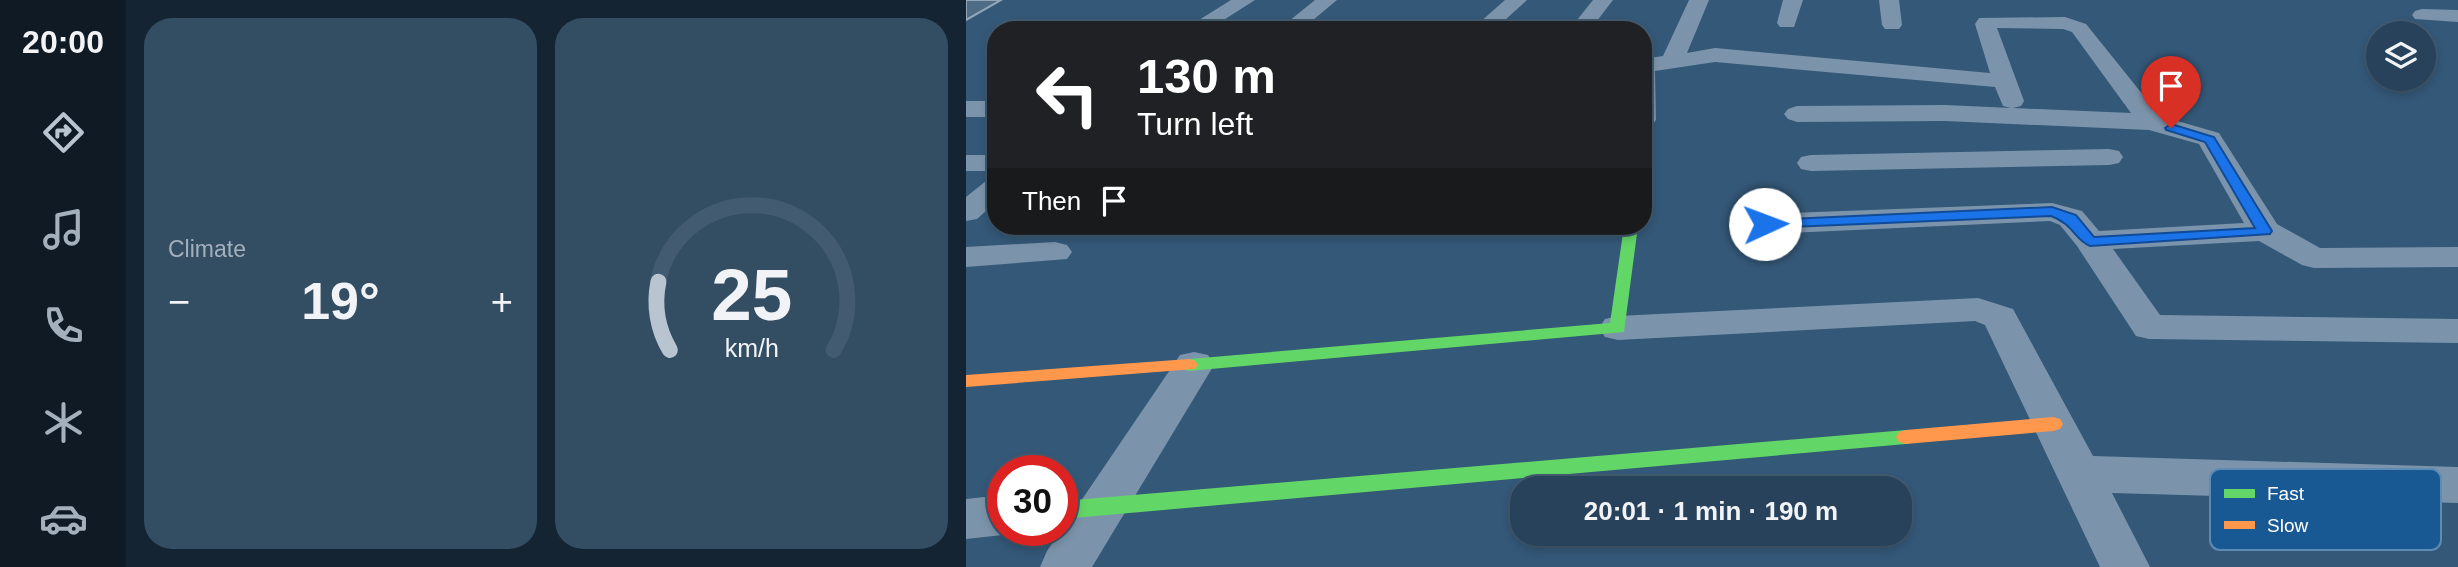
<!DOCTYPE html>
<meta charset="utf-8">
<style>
body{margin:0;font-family:Arial,sans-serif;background:#334d63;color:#f1f3f6;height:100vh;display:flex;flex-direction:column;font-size:26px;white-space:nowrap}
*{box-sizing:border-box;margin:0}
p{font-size:23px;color:#a4b0bb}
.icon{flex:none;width:38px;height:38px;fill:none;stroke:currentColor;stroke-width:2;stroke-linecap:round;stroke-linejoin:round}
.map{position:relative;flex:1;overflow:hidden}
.drawer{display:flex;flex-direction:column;gap:18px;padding:18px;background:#152432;width:840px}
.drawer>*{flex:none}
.banner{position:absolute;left:21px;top:21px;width:665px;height:214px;border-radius:28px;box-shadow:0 4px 10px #0003,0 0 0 2px #435b70;background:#202124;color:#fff;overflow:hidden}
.buttons{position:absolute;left:1400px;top:21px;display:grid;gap:14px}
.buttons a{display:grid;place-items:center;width:70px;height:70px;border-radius:50%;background:#27425a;box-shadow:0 4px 10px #0003,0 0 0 2px #435b70;font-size:35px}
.speed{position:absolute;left:21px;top:455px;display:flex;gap:14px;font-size:35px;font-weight:700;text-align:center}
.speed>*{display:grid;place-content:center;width:91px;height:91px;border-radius:50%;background:#27425a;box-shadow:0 4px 10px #0003,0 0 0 2px #435b70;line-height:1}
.speed .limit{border:10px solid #d22;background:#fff;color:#111}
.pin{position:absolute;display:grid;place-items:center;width:60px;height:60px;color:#fff;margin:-72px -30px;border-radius:50% 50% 50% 0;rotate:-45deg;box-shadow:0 0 7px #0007}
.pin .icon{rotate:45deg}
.me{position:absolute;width:77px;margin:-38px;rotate:88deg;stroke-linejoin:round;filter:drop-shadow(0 0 5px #0008)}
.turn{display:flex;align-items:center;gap:24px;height:147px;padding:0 35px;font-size:32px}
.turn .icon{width:91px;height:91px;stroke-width:2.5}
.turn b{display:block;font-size:49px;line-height:60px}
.then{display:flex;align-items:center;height:66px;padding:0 35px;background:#0003;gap:14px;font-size:26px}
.big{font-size:52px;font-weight:600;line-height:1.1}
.drawer .tile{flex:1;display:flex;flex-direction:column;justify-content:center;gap:10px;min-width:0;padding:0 24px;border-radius:28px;background:#334d63}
.drawer .dial{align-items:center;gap:0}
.dial svg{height:182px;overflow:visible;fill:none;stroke:#435b70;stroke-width:7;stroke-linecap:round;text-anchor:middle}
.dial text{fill:#f1f3f6;stroke:none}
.heat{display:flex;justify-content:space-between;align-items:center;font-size:38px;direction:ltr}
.drawer .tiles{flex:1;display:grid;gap:18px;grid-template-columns:repeat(2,1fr)}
.trip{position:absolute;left:544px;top:476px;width:402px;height:70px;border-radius:28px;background:#27425a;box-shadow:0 4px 10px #0003,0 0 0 2px #435b70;font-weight:600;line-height:70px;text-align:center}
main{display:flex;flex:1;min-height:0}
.menu{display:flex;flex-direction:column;width:126px;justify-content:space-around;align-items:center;background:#101a24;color:#a4b0bb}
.menu .icon{width:49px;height:49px}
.menu .selected{color:#b8c5d0}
.menu b{font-size:32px;color:#f1f3f6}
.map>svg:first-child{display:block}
.building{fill:#4e6c85;stroke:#91a6b8;stroke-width:2}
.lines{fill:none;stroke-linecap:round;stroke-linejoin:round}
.street{fill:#7c94ab;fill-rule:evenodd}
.fast{fill:#63d668;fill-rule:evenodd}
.slow{fill:#ff974d;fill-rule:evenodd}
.route{fill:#1a73e8;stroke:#114b97;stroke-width:2}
.key{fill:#185994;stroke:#5d8bb4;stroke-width:2}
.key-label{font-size:19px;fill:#fff}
</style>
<main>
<nav class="menu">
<b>20:00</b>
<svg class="icon selected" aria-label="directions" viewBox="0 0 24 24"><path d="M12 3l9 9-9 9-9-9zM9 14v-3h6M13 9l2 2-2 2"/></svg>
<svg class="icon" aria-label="music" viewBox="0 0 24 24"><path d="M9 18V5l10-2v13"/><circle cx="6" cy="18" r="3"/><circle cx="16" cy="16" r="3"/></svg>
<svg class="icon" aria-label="phone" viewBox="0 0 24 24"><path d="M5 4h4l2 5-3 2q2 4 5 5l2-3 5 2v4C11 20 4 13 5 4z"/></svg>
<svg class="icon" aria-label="climate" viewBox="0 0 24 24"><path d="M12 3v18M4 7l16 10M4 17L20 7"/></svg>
<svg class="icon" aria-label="car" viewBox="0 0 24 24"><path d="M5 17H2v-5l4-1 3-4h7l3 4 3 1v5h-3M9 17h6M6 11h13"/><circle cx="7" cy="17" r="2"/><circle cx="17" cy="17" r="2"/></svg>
</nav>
<section class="drawer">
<div class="tiles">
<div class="tile"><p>Climate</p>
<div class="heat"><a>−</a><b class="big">19°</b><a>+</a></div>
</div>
<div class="tile dial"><svg viewBox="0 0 100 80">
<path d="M14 69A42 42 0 1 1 86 69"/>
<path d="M14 69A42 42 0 0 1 9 39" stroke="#b8c5d0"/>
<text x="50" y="56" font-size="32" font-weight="700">25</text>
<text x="50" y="72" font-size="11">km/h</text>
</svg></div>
</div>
</section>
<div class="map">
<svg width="1492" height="567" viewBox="0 0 1492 567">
<rect width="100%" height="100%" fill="#345878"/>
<path class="building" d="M 0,0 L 35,0 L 0,20 Z"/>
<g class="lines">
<g class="street">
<path d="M 265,0 L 289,0 L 242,30 L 217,30 Z"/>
<path d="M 349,0 L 371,0 L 335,30 L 312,30 Z"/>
<path d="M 539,0 L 561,0 L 528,30 L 505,30 Z"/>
<path d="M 627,0 L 647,0 L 624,30 L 603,30 Z"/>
<path d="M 723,0 L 743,0 L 721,53 L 749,48 L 1024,73 L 1009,24 L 1013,18 L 1099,17 L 1120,24 L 1194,116 L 1253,133 L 1311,224 L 1354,248 L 1492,247 L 1492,267 L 1348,268 L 1336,265 L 1293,241 L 1147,249 L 1194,315 L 1492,319 L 1492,343 L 1183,339 L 1170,336 L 1111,246 L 1094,225 L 1084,221 L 799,234 L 788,231 L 783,224 L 788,217 L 799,214 L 1086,203 L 1116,211 L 1133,231 L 1278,223 L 1233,144 L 1183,130 L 979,121 L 831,122 L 822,119 L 818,114 L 822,109 L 831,106 L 979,105 L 1045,108 L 1037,106 L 1029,87 L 749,62 L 689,71 L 690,120 L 686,125 L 677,128 L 677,59 L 697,56 ZM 1031,28 L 1097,29 L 1106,32 L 1165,113 L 1047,108 L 1055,106 L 1058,101 Z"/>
<path d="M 817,0 L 837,0 L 828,27 L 814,27 L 811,23 Z"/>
<path d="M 913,0 L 933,0 L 936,25 L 933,29 L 919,29 L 916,25 Z"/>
<path d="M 1456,9 L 1492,10 L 1492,22 L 1449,19 L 1446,15 L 1449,11 Z"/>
<path d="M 412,21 L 419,23 L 422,27 L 420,30 L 398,30 L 405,23 Z"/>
<rect x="0" y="101" width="30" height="16"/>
<path d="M 1143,149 L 1153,151 L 1157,157 L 1153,163 L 1143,165 L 845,171 L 835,169 L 831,163 L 835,157 L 845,155 Z"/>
<rect x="0" y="155" width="30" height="16"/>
<path d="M 30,178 L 30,202 L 11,219 L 0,221 L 0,197 L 20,181 Z"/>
<path d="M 89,242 L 101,245 L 106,252 L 101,259 L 0,267 L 0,247 Z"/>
<path d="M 1012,298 L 1047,309 L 1127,456 L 1492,467 L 1492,503 L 1146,493 L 1184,567 L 1134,567 L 1019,325 L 1009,321 L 652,340 L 639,337 L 633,328 L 639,319 L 652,316 Z"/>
<path d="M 228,352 L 242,355 L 248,365 L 126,567 L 74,567 L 81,551 L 214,355 Z"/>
<path d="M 37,495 L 37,530 L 50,530 L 37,535 L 0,539 L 0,499 Z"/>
</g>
<g class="fast">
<path d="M 658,226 L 672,226 L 658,332 L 223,371 L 217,369 L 214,365 L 217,361 L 223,359 L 644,323 Z"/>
<path d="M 940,430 L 947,432 L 950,437 L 947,442 L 940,444 L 96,519 L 96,501 Z"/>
</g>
<g class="slow">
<path d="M 223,359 L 229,361 L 232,365 L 229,369 L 0,387 L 0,375 Z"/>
<path d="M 1087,417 L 1094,419 L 1097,424 L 1094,429 L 1087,431 L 940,444 L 933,442 L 930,437 L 933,432 L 940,430 Z"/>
</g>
</g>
<path class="route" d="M 1205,124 L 1248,137 L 1306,231 L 1304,234 L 1124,246 C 1109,240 1107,224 1085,216 L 799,228 L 791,224 L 799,220 L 1086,207 L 1110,215 L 1128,237 L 1289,228 L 1239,142 L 1200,130 L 1199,128 Z"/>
<rect x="1244" y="469" width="231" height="81" rx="10" class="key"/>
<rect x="1258" y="489" width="31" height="9" fill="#63d668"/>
<rect x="1258" y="521" width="31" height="8" fill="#ff974d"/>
<g class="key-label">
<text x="1301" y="500">Fast</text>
<text x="1301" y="532">Slow</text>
</g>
</svg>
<div class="buttons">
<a><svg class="icon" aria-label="layers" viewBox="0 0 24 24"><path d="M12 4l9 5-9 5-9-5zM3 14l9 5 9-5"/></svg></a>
</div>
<div class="speed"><div class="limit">30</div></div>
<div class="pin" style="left:1205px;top:128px;background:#d93025"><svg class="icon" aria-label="arrive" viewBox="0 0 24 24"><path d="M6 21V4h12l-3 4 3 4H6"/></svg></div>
<svg class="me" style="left:799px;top:224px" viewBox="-20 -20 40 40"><circle r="19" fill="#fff"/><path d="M0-13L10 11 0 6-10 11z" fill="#1a73e8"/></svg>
<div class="trip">20:01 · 1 min · 190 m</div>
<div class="banner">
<div class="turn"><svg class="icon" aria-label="left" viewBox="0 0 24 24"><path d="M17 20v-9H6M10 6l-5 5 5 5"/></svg><div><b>130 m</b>Turn left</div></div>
<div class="then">Then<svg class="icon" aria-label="arrive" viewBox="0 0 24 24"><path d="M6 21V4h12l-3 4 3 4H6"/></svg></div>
</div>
</div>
</main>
